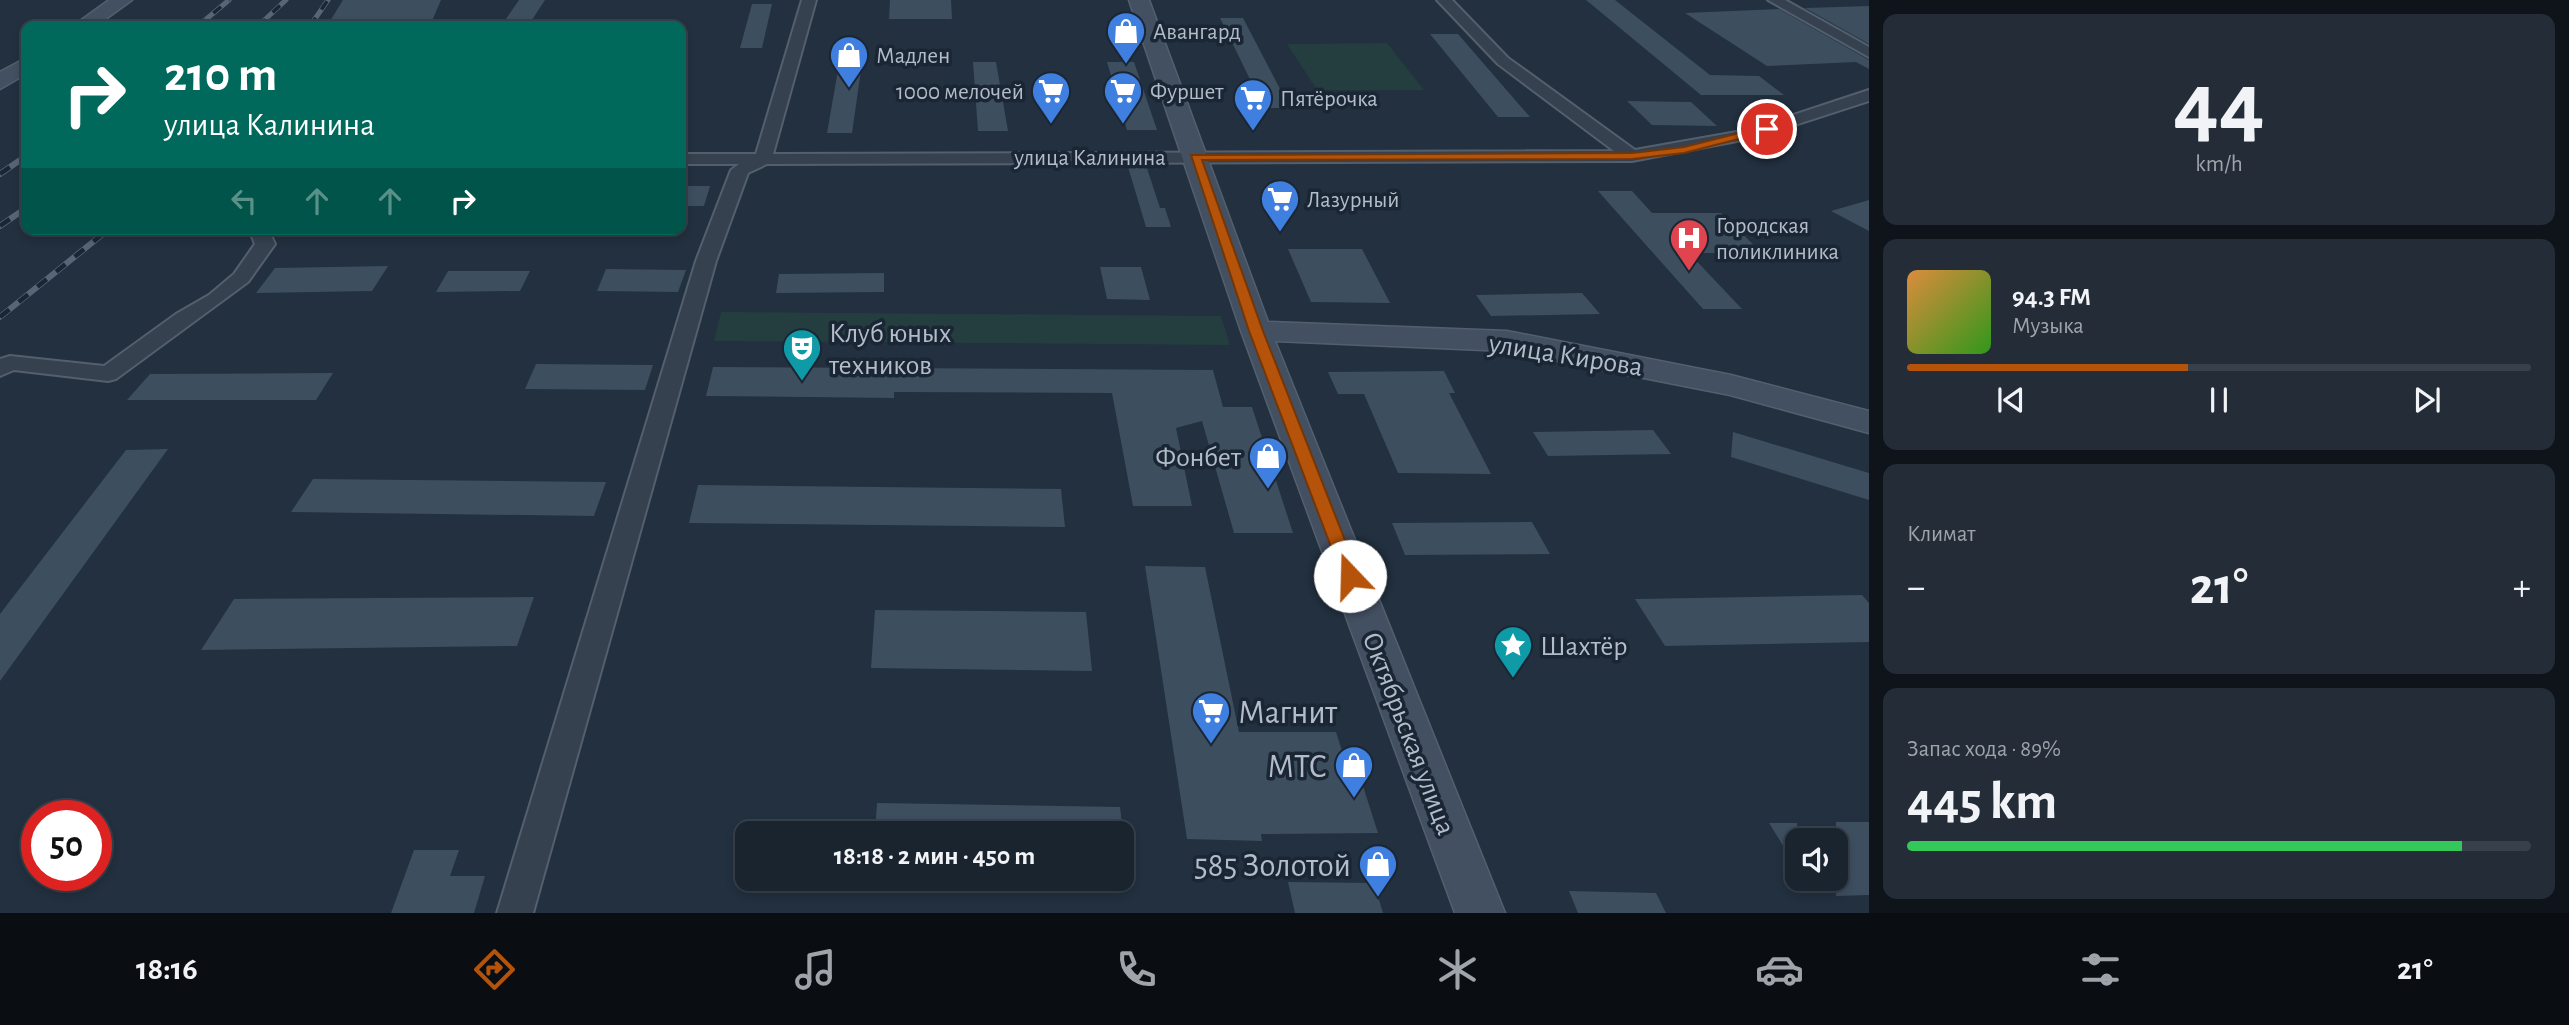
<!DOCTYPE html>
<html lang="ru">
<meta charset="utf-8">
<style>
body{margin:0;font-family:"Alegreya Sans",sans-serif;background:#232c37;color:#f1f3f6;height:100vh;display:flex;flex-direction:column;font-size:26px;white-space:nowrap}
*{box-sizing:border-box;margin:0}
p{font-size:23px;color:#9fa4aa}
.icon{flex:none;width:38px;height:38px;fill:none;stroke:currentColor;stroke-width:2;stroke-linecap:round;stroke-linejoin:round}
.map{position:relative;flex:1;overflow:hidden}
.details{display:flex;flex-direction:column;gap:14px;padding:14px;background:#0e141a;width:700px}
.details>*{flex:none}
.guide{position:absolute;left:21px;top:21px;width:665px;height:214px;border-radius:14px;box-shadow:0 4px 10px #0003,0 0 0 2px #38414b;background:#00695c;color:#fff;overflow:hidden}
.tools{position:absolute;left:1785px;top:828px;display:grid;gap:14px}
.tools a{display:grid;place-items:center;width:63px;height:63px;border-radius:14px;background:#1a242f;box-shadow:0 4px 10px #0003,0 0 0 2px #38414b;font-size:35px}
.speed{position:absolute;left:21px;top:800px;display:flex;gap:14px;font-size:35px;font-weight:700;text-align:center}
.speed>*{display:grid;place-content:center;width:91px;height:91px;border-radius:50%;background:#1a242f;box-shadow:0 4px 10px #0003,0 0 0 2px #38414b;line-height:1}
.speed .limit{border:10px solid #d22;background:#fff;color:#111}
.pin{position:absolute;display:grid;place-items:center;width:60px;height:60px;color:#fff;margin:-30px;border:4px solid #fff;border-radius:50%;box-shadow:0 2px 7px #0007}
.me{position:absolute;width:77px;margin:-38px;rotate:339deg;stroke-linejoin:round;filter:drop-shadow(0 0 5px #0008)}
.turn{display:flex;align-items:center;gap:24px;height:147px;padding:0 28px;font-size:32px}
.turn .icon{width:91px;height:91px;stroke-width:2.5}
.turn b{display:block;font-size:49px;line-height:60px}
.lanes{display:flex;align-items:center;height:66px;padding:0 28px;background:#0003;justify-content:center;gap:35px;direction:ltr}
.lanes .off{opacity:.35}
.big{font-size:52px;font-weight:700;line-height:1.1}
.details .card{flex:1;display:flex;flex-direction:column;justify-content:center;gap:10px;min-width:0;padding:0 24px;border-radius:14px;background:#232c37}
.details .dial{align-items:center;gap:0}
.dial b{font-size:91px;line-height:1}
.song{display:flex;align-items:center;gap:21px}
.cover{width:84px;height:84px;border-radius:10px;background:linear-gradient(135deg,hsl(30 70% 55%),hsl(110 70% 35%))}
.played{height:7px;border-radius:4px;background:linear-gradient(90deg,#b45309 45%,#38414b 45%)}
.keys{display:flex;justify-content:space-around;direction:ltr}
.heat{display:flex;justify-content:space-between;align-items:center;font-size:38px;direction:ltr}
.charge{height:10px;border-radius:5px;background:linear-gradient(90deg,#34c759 89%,#38414b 0)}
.trip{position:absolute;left:735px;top:821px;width:399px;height:70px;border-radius:14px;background:#1a242f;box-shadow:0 4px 10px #0003,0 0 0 2px #38414b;font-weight:700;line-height:70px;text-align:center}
.menu{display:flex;height:112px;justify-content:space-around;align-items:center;background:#0a0e13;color:#9fa4aa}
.menu .icon{width:49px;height:49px}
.menu .current{color:#b45309}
.menu b{font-size:32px;color:#f1f3f6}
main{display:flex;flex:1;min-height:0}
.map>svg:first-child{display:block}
.green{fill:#243e40}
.building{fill:#3d4e5f}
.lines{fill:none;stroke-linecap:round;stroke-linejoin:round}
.street-casing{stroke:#545f6d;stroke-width:4}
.secondary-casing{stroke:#545f6d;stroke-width:3}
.street{fill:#36414f;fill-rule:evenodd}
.secondary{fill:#435062;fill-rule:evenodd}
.rail-far1-casing{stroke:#576676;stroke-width:5}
.rail-casing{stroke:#576676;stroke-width:6}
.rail-far1{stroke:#1b2634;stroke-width:3.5;stroke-dasharray:10;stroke-linecap:butt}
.rail{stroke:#1b2634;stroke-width:4.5;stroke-dasharray:12;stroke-linecap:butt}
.route{fill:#b45309;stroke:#753606;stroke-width:2}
.labels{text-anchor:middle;stroke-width:7;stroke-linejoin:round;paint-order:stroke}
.far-poi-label{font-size:23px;fill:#b2bcca;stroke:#1b2634;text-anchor:start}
.far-street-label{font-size:23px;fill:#b2bcca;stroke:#1b2634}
.poi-label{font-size:28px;fill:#b2bcca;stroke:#1b2634;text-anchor:start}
.street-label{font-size:28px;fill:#b2bcca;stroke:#1b2634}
.near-poi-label{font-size:33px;fill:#b2bcca;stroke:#1b2634;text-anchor:end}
</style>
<main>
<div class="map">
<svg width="1869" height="913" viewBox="0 0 1869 913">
<rect width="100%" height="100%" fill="#22303f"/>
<g class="green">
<path d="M 1387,43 L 1424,90 L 1317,90 L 1287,44 Z"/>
<path d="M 721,312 L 1221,316 L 1230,345 L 714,341 Z"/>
</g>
<g class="building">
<path d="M 343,0 L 441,0 L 432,21 L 401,23 L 399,26 L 327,26 Z"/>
<path d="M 519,0 L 545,0 L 528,26 L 501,26 Z"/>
<path d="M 890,0 L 951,0 L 952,19 L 889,19 Z"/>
<path d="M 1586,0 L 1615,0 L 1710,75 L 1759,76 L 1784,95 L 1701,95 Z"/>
<path d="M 752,4 L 772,4 L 762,48 L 740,48 Z"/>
<path d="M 1869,6 L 1869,44 L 1805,8 Z"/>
<path d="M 1779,9 L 1869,60 L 1869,69 L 1856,62 L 1767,66 L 1685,13 Z"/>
<path d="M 1220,18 L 1243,18 L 1290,108 L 1264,108 Z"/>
<path d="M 1430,34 L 1458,34 L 1530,117 L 1498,117 Z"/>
<path d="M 973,62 L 996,62 L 1008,131 L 978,131 Z"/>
<path d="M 1107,62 L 1134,62 L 1157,130 L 1127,130 Z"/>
<path d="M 838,70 L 861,70 L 852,133 L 827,133 Z"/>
<path d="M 1627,101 L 1691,102 L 1717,126 L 1652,125 Z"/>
<path d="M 1146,165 L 1160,208 L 1165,208 L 1171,227 L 1146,227 L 1128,167 Z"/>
<path d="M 681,186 L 710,186 L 704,206 L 681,206 Z"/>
<path d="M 1598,191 L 1632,191 L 1652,213 L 1721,213 L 1762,253 L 1689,253 L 1742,309 L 1703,309 Z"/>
<path d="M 1869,200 L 1869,231 L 1831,211 Z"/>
<path d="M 1288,249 L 1362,249 L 1390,303 L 1311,302 Z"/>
<path d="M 388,266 L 372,291 L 256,293 L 275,268 Z"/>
<path d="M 1100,267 L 1141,267 L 1150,300 L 1107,299 Z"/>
<path d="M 606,269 L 686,270 L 678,292 L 597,291 Z"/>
<path d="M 448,271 L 530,271 L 520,291 L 436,292 Z"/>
<path d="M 884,273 L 884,292 L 776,293 L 779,274 Z"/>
<path d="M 1582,293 L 1600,314 L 1491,316 L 1476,295 Z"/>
<path d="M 536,364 L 653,365 L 645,390 L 525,389 Z"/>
<path d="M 713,367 L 1213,370 L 1223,407 L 1252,407 L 1293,533 L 1234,533 L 1202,421 L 1176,428 L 1192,506 L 1133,506 L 1112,393 L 894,392 L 894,398 L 706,396 Z"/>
<path d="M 1444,371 L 1455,393 L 1449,393 L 1491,474 L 1398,473 L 1364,394 L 1338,394 L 1328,372 Z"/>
<path d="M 333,373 L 316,400 L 127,400 L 150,374 Z"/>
<path d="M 1653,430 L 1671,454 L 1548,456 L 1533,432 Z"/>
<path d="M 1733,432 L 1869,473 L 1869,500 L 1731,457 Z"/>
<path d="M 168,449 L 0,681 L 0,614 L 126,450 Z"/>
<path d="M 313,479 L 606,482 L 594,516 L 291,512 Z"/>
<path d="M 698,485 L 1061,489 L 1065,527 L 689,523 Z"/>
<path d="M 1532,522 L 1550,554 L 1405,555 L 1392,523 Z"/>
<path d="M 1145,566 L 1205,567 L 1239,732 L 1336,732 L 1353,786 L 1363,786 L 1378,833 L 1261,834 L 1262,841 L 1187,839 Z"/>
<path d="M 1862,595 L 1869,603 L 1869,642 L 1665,646 L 1635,599 Z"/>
<path d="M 534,597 L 517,646 L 201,650 L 234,599 Z"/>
<path d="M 875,610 L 1086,612 L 1092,671 L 871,668 Z"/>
<path d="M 877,803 L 1120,807 L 1123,833 L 875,833 Z"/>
<path d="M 1836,822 L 1869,822 L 1869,895 L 1836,896 Z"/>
<path d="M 1769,823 L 1797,823 L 1797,868 Z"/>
<path d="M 414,850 L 459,850 L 450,876 L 485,876 L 474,913 L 391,913 Z"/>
<path d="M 1288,882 L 1374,883 L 1383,913 L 1295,913 Z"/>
<path d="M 1569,891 L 1656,893 L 1666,913 L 1578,913 Z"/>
</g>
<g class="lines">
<g class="street-casing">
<g id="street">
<path d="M 802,0 L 816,0 L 773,154 L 1614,151 L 1498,64 L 1437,0 L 1452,0 L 1508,58 L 1635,150 L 1748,130 L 1869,90 L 1869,101 L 1758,137 L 1632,161 L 767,164 L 748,173 L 716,261 L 533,913 L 497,913 L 696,261 L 731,170 L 739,164 L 681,164 L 681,154 L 756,154 Z"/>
<path d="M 1768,0 L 1785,0 L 1869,47 L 1869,57 Z"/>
<path d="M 249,229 L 268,229 L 275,244 L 248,282 L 116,379 L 108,381 L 14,370 L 0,376 L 0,359 L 10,356 L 104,366 L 176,314 L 209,295 L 234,274 L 255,244 Z"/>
</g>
</g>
<g class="secondary-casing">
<g id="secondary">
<path d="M 109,0 L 132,0 L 96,26 L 73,26 Z"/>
<path d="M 1129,0 L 1149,0 L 1268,322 L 1507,331 L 1731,375 L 1869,411 L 1869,433 L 1730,395 L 1507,351 L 1275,341 L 1505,913 L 1455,913 L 1241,331 Z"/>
<path d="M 26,58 L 26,74 L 0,89 L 0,72 Z"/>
</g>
</g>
<use href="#street" class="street"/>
<use href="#secondary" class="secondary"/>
<g class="rail-far1-casing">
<g id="rail-far1">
<path d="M 198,26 L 229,0"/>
<path d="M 258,26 L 286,0"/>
<path d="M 310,26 L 328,0"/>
</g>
</g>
<g class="rail-casing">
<g id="rail">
<path d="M 0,174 L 26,156"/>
<path d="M 0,226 L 26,208"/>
<path d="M 0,317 L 109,229"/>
</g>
</g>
<use href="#rail-far1" class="rail-far1"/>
<use href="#rail" class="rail"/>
</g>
<path class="route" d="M 1767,126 L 1770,127 L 1770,131 L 1684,153 L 1632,159 L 1202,160 L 1263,331 L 1359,576 L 1357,581 L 1344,581 L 1249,331 L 1191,155 L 1632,153 L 1684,147 Z"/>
<defs>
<g id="shop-pin" transform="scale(2.0125)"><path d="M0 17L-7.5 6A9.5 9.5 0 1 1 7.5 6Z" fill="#3f7fe0" stroke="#1b2634"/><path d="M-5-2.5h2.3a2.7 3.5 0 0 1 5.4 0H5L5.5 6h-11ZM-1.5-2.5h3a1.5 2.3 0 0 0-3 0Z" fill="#fff"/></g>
<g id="supermarket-pin" transform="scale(2.0125)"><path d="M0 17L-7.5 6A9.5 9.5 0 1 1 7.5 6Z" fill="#3f7fe0" stroke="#1b2634"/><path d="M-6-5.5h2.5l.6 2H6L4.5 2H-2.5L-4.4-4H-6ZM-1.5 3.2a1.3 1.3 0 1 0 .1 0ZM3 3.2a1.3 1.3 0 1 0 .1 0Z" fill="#fff"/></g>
<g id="hospital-pin" transform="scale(2.0125)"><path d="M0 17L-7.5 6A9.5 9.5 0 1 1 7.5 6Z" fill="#e0444e" stroke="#1b2634"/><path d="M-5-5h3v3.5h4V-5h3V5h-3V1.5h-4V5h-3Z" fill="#fff"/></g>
<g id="theatre-pin" transform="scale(2.0125)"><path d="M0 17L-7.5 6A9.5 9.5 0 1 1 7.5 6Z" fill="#0f9aa8" stroke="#1b2634"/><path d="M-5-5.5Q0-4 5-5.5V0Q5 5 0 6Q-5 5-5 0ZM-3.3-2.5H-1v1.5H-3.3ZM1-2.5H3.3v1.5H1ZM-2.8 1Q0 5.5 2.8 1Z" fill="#fff"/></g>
<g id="sight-pin" transform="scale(2.0125)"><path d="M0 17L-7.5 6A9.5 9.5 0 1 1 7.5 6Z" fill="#0f9aa8" stroke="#1b2634"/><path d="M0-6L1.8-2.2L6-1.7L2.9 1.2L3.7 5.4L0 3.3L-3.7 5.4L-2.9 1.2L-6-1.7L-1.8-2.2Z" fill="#fff"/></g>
</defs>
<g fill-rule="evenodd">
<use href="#shop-pin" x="1126" y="31"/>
<use href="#shop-pin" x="849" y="55"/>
<use href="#supermarket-pin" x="1051" y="91"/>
<use href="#supermarket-pin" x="1123" y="91"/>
<use href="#supermarket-pin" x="1253" y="98"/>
<use href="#supermarket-pin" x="1280" y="199"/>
<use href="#hospital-pin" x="1689" y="238"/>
<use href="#theatre-pin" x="802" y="348"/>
<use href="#shop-pin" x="1268" y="456"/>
<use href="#sight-pin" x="1513" y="645"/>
<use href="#supermarket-pin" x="1211" y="711"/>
<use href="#shop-pin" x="1354" y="765"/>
<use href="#shop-pin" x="1378" y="864"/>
</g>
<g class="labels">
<g class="far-poi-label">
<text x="1153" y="39">Авангард</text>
<text x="876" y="63">Мадлен</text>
<text x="1024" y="99" text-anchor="end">1000 мелочей</text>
<text x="1150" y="99">Фуршет</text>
<text x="1280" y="106">Пятёрочка</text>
<text x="1307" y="207">Лазурный</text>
<text x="1716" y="233">Городская<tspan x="1716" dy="26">поликлиника</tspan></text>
</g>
<g class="far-street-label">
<text x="1090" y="165">улица Калинина</text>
</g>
<g class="poi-label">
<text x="829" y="342">Клуб юных<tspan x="829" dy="32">техников</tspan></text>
<text x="1241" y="466" text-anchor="end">Фонбет</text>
<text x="1540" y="655">Шахтёр</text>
</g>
<g class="street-label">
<text transform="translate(1566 354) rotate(9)" y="10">улица Кирова</text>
<text transform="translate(1410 733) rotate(69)" y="10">Октябрьская улица</text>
</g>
<g class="near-poi-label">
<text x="1238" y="723" text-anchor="start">Магнит</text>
<text x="1327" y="777">МТС</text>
<text x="1351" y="876">585 Золотой</text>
</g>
</g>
</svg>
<div class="tools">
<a><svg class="icon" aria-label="sound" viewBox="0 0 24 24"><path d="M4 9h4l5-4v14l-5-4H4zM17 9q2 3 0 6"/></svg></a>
</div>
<div class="speed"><div class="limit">50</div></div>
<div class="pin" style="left:1767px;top:129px;background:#d93025"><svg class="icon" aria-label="arrive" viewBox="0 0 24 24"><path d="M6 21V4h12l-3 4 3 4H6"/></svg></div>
<svg class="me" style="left:1350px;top:576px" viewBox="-20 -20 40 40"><circle r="19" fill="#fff"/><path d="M0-13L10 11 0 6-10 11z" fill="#b45309"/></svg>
<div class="trip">18:18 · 2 мин · 450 m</div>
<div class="guide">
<div class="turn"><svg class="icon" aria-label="right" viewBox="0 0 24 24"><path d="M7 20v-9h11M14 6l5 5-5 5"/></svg><div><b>210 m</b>улица Калинина</div></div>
<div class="lanes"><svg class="icon off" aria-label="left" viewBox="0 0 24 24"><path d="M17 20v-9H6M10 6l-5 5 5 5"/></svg><svg class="icon off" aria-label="ahead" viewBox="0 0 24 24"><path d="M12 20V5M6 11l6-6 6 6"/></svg><svg class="icon off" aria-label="ahead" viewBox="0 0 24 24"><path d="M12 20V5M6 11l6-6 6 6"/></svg><svg class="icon" aria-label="right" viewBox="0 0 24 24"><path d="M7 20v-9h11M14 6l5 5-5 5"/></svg></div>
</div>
</div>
<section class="details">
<div class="card dial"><b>44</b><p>km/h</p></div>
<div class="card">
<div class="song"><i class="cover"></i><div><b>94.3 FM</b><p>Музыка</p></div></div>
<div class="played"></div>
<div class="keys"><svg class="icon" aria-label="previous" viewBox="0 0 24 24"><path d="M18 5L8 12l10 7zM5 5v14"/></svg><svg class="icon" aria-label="pause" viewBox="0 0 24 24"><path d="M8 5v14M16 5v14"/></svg><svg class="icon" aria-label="next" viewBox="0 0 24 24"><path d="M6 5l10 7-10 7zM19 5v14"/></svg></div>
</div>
<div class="card"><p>Климат</p>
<div class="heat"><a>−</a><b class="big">21°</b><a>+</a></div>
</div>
<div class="card"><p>Запас хода · 89%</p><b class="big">445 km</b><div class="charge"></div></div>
</section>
</main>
<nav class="menu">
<b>18:16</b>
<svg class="icon current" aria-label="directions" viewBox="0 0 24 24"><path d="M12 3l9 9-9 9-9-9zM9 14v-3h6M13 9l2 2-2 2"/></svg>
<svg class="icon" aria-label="music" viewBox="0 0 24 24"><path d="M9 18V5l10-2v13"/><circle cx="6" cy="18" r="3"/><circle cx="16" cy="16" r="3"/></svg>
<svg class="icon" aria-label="phone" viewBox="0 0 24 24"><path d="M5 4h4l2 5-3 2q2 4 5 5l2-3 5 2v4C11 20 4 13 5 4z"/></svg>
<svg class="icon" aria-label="climate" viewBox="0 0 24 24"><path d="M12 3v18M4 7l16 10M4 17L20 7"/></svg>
<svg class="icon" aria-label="car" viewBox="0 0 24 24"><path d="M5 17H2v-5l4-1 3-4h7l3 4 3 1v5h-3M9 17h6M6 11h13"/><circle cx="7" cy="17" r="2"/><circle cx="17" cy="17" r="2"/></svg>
<svg class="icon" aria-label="filters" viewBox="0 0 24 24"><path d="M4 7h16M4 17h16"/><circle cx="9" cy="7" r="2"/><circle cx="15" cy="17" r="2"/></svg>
<b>21°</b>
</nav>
